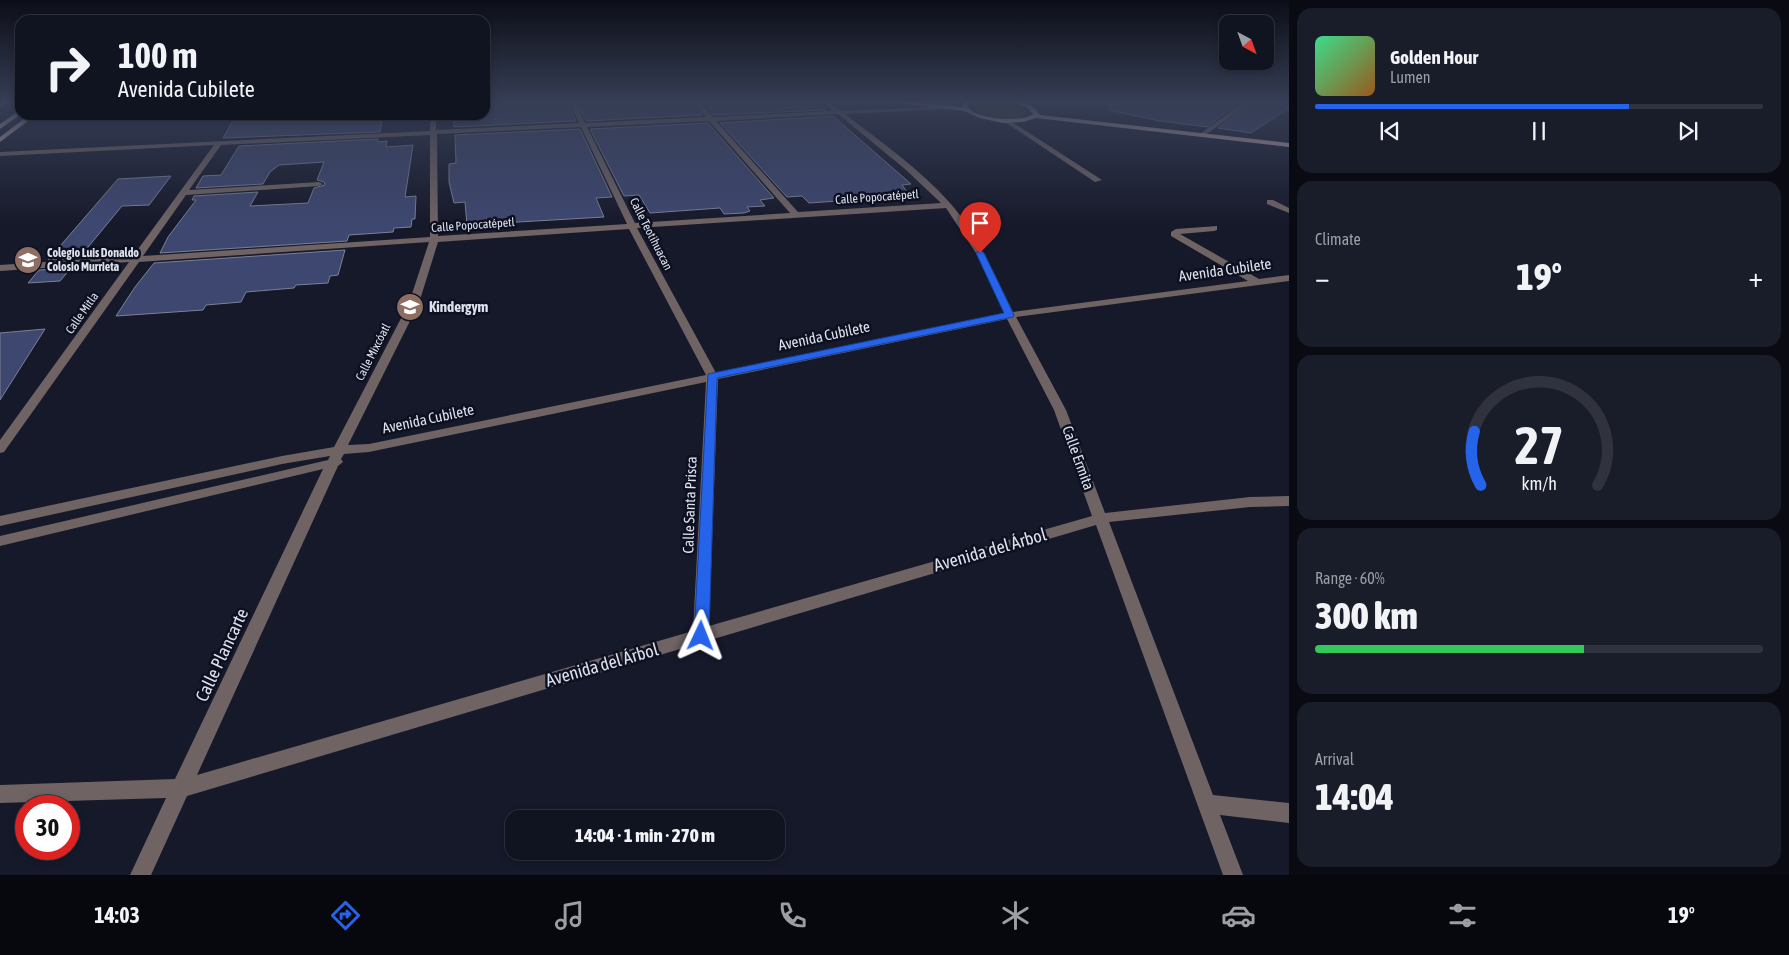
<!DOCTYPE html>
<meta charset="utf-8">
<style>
body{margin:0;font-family:"Asap Condensed",sans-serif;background:#191c29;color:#f1f3f6;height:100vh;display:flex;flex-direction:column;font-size:19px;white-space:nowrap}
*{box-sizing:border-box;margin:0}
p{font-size:16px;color:#9c9ea5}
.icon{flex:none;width:28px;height:28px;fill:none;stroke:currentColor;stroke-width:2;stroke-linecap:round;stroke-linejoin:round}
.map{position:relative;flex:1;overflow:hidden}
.drawer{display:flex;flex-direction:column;gap:8px;padding:8px;background:#090a12;width:500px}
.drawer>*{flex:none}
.banner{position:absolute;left:15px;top:15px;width:475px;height:105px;border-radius:15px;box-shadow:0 2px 8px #0003,0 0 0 1px #30323e;background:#101320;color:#f1f3f6;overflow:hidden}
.needle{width:32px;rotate:139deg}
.tools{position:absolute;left:1219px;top:15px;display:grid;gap:10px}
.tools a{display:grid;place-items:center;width:55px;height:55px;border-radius:10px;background:#101320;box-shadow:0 2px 8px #0003,0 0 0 1px #30323e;font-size:25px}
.speed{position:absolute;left:15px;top:795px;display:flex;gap:10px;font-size:25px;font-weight:700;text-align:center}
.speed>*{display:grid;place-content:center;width:65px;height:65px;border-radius:50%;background:#101320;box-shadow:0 2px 8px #0003,0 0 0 1px #30323e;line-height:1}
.speed .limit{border:8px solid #d22;background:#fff;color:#111}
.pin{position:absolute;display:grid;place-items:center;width:42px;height:42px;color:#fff;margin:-51px -21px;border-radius:50% 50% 50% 0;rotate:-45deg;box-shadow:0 0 5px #0007}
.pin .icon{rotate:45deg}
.me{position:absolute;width:55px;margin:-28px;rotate:2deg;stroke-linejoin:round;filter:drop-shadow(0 0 4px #0008)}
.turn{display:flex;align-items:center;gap:18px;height:105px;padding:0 20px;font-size:22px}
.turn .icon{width:65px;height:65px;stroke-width:2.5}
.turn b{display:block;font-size:35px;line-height:42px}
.big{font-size:38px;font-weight:800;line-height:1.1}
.drawer .tile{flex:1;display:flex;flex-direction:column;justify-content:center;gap:8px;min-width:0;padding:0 18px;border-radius:15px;background:#191c29}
.drawer .dial{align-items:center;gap:0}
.dial svg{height:130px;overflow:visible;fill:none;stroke:#30323e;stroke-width:7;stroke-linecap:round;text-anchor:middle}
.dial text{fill:#f1f3f6;stroke:none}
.song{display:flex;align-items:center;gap:15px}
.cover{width:60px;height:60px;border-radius:8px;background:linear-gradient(135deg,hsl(150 70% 55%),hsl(30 70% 35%))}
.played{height:5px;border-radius:2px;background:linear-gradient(90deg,#2563eb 70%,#30323e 70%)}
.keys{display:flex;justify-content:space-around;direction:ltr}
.heat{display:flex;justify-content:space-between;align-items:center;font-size:28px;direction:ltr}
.charge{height:8px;border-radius:4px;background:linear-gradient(90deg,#34c759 60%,#30323e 0)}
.trip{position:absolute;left:505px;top:810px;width:280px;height:50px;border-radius:15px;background:#101320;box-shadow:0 2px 8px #0003,0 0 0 1px #30323e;font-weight:800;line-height:50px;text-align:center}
.dock{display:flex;height:80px;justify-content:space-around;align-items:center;background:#06080d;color:#9c9ea5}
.dock .icon{width:35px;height:35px}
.dock .selected{color:#2563eb}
.dock b{font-size:22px;color:#f1f3f6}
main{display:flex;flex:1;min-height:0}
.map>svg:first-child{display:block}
.green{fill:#303a21}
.building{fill:#3e476f;stroke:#7b8196}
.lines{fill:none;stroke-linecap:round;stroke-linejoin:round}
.minor{fill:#6f6364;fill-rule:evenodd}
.major{fill:#c6aeae;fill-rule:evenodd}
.route{fill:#2563eb;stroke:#184099}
.labels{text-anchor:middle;stroke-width:5;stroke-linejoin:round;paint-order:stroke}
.far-street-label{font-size:12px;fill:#dde1ec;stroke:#0d1020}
.far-poi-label{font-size:12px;font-weight:bold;fill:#dde1ec;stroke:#0d1020;text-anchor:start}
.street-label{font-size:15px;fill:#dde1ec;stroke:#0d1020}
.poi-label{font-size:15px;font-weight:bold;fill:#dde1ec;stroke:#0d1020;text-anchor:start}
.near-street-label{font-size:18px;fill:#dde1ec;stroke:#0d1020}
</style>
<main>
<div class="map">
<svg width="1289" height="875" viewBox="0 0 1289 875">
<rect width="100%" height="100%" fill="#16192a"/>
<path class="green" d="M 995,103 L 1019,107 L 1027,111 L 1028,114 C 1014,123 988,119 975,110 L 974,107 L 981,104 Z"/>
<g class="building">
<path d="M 485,102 L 567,102 L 576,121 L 454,127 L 453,115 L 485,115 Z"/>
<path d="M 577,102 L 691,102 L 702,115 L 586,121 Z"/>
<path d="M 703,102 L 817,102 L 825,110 L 714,115 Z"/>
<path d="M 1110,102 L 1239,102 L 1207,127 L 1160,121 L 1109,110 Z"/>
<path d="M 1253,102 L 1289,102 L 1289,108 L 1251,133 L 1218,128 Z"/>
<path d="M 295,115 L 383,115 L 380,132 L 223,138 L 234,119 Z"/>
<path d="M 833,116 L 911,184 L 902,185 L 910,196 L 809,203 L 802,196 L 787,197 L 720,123 Z"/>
<path d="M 708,123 L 774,198 L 760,200 L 765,206 L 747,207 L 750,211 L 744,213 L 724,214 L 720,208 L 650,213 L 639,195 L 624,196 L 590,129 Z"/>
<path d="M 580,129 L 612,197 L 596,198 L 604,217 L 467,225 L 465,202 L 454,203 L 449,182 L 449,164 L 456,163 L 455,135 Z"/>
<path d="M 378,139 L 378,142 L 387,141 L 386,147 L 413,145 L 405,197 L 416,196 L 415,219 L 412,219 L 411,227 L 394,228 L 393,232 L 349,235 L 347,241 L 160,253 L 168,237 L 196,200 L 192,200 L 194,196 L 258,192 L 250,206 L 308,203 L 314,188 L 325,185 L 324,182 L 317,180 L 324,162 L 279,165 L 270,172 L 263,184 L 196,188 L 203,176 L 221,175 L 239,146 Z"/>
<path d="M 171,176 L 149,205 L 122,206 L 79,258 L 48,260 L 118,179 Z"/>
<path d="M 345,250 L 338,275 L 330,276 L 328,283 L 296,285 L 294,288 L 246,292 L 241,302 L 206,305 L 203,310 L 116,316 L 135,287 L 154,263 Z"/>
<path d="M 71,268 L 60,281 L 28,283 L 39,270 Z"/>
<path d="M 45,329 L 0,400 L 0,333 Z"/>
</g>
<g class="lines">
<g class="minor">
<path d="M 569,102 L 575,102 L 585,123 L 706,117 L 693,102 L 700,102 L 713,117 L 833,111 L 823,102 L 830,102 L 841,111 L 952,106 L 950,109 L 845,114 C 881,142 920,169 950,203 C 976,232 996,277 1013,312 L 1248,281 L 1171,236 L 1171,232 L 1176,229 L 1217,226 L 1217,230 L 1214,231 L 1180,234 L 1259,279 L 1289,275 L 1289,281 L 1016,317 L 1066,410 L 1105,513 L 1250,497 L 1289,496 L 1289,506 L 1250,507 L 1109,522 L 1213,795 L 1289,803 L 1289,823 L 1220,815 L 1243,875 L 1223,875 L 1096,525 L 187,796 L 151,875 L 130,875 L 166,798 L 0,803 L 0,785 L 175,779 L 323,469 L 0,546 L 0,536 L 328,460 L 330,456 L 282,464 L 0,526 L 0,516 L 282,456 L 334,447 L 409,303 L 429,242 L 139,262 L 4,452 L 0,453 L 0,440 L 129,262 L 0,271 L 0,265 L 133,256 L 214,145 L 0,156 L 0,152 L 430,131 L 430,115 L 436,115 L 436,130 L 579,123 ZM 838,114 L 905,169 L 941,203 L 798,212 L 716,121 ZM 709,121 L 790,213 L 635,223 L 587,127 ZM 581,127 L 627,224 L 438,236 L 437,134 ZM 430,135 L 430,237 L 143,256 L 186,195 L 319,186 L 323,184 L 319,182 L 189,190 L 221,145 ZM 946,208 L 976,253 L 1004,313 L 716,373 L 637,228 ZM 629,229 L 706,375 L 369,444 L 348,445 L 419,303 L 438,242 ZM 1007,319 L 1054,410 L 1092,516 L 709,626 L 718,379 ZM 706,382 L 693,631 L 197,775 L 338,466 L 343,462 L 341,459 L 344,454 L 369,452 Z"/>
<path d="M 1243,102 L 1251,102 L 1204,136 L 1200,136 L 1200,134 Z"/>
<path d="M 1007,119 L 1009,120 L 1102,180 L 1095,182 L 1005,122 L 1004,121 Z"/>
<path d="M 1267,200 L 1273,200 L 1289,208 L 1289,213 L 1267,204 Z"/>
</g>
<g class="major">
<path d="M 8,102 L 0,108 L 1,102 Z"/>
<path d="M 888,102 L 914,102 L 961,107 L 965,102 L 972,102 L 967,106 C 976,120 1021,123 1033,114 L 1028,108 L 1013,102 C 1025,102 1034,105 1040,115 L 1289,143 L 1289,147 L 1036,118 L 1023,122 L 1003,123 L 980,118 L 964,111 Z"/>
<path d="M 20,110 L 20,115 L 0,129 L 0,124 Z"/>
<path d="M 29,115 L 36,115 L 0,142 L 0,137 Z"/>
</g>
</g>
<linearGradient id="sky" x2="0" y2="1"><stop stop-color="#0c0e17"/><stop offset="0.45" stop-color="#363e55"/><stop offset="1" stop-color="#363e55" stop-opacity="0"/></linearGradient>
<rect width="1289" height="225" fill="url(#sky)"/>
<path class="route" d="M 980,250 L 984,253 L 1014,315 L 1013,317 L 717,378 L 709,636 L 706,640 L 701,642 L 696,640 L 694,636 L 708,374 L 1004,313 L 976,253 Z"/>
<defs>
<g id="school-disc" transform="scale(1.4375)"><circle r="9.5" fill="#8d6e63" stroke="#0d1020"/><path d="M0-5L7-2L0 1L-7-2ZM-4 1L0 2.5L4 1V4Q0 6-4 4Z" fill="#fff"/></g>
</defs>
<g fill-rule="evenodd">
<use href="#school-disc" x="28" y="260"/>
<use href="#school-disc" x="410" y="307"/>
</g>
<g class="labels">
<g class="far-street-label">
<text transform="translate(877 197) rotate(-4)" y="4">Calle Popocatépetl</text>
<text transform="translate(473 225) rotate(-4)" y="4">Calle Popocatépetl</text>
<text transform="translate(651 234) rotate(63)" y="4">Calle Teotihuacan</text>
<text transform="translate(82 313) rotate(-55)" y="4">Calle Mitla</text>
<text transform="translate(373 352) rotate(-63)" y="4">Calle Mixcóatl</text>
</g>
<g class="far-poi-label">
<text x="47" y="257">Colegio Luis Donaldo<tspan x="47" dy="14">Colosio Murrieta</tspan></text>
</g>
<g class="street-label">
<text transform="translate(1225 270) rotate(-8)" y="5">Avenida Cubilete</text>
<text transform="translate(824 336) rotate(-12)" y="5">Avenida Cubilete</text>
<text transform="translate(428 419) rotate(-12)" y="5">Avenida Cubilete</text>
<text transform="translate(1078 458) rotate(70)" y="5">Calle Ermita</text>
<text transform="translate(690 505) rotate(-88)" y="5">Calle Santa Prisca</text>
</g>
<g class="poi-label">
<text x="429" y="312">Kindergym</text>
</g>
<g class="near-street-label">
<text transform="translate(990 550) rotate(-16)" y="6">Avenida del Árbol</text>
<text transform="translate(222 655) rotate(-65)" y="6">Calle Plancarte</text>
<text transform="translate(602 665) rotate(-16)" y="6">Avenida del Árbol</text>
</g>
</g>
</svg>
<div class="tools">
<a><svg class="needle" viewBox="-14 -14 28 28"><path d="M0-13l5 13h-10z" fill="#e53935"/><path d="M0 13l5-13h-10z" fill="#9c9ea5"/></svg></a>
</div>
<div class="speed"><div class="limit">30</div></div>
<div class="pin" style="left:980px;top:253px;background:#d93025"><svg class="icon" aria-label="arrive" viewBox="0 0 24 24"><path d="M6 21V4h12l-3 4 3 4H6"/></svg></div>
<svg class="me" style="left:701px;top:636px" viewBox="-20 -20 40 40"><path d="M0-17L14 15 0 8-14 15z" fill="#2563eb" stroke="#fff" stroke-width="4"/></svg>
<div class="trip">14:04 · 1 min · 270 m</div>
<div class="banner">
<div class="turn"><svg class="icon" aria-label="right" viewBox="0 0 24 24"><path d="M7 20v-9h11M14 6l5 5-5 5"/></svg><div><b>100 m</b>Avenida Cubilete</div></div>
</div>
</div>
<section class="drawer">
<div class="tile">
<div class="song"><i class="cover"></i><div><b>Golden Hour</b><p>Lumen</p></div></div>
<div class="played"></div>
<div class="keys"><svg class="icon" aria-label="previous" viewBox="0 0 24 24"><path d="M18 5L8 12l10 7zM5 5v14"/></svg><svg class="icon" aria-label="pause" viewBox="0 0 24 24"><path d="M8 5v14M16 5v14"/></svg><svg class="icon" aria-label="next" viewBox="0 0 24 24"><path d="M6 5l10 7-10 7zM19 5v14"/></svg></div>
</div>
<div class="tile"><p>Climate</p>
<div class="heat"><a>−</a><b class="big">19°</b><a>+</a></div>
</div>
<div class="tile dial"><svg viewBox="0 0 100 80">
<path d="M14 69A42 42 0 1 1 86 69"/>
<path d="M14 69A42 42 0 0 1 10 36" stroke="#2563eb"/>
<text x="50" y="56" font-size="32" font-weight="700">27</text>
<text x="50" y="72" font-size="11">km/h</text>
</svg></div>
<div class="tile"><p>Range · 60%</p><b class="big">300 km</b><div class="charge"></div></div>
<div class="tile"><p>Arrival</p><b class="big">14:04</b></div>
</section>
</main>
<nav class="dock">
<b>14:03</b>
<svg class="icon selected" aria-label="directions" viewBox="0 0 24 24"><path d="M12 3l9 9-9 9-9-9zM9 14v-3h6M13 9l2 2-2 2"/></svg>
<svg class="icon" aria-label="music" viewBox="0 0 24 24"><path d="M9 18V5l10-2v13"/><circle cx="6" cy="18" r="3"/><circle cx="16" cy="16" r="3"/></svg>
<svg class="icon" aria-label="phone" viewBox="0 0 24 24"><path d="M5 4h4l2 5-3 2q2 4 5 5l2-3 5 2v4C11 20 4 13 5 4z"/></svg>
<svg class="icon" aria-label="climate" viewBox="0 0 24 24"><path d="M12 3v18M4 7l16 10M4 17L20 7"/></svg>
<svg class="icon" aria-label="car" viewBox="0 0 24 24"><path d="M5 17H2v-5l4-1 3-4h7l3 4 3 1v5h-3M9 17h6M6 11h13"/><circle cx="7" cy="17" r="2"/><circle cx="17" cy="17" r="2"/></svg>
<svg class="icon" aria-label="filters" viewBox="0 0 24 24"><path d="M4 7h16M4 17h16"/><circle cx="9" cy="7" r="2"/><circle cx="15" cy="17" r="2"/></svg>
<b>19°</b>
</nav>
